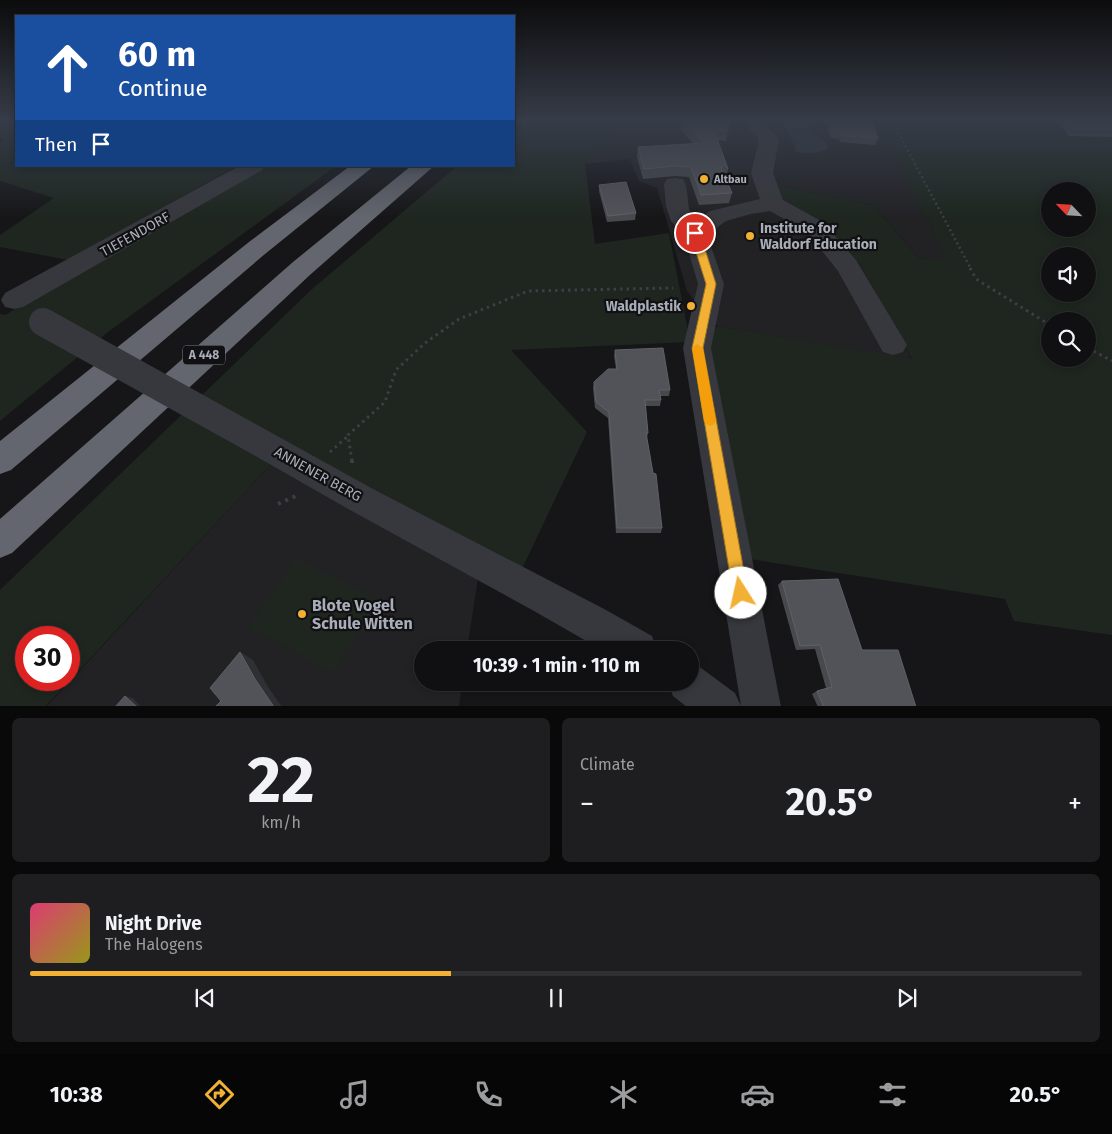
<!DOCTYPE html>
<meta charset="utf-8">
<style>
body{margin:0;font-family:"Fira Sans",sans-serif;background:#1e1e20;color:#f1f3f6;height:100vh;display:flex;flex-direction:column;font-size:19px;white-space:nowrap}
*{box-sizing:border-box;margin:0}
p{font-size:16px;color:#9c9d9f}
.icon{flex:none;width:28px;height:28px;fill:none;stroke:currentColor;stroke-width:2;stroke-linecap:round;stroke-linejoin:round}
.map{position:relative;height:706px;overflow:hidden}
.drawer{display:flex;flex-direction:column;gap:12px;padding:12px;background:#09090a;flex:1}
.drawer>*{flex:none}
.guide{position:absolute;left:15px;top:15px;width:500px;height:152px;border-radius:0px;box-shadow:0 2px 8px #0003,0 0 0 1px #303032;background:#1a4fa0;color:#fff;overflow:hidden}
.needle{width:32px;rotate:295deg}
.tools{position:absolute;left:1041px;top:182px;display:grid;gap:10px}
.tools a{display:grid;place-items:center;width:55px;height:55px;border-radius:50%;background:#101012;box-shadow:0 2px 8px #0003,0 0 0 1px #303032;font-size:25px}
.speed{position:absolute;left:15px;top:626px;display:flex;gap:10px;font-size:25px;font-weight:700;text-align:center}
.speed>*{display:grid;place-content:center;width:65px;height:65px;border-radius:50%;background:#101012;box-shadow:0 2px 8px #0003,0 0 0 1px #303032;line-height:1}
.speed .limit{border:8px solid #d22;background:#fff;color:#111}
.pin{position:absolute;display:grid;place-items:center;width:42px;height:42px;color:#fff;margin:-21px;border:2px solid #fff;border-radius:50%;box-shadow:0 1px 5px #0007}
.me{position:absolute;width:55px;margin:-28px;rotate:350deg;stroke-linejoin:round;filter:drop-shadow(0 0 4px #0008)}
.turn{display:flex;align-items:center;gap:18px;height:105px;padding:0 20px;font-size:22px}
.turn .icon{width:65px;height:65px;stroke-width:2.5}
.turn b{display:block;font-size:35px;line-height:42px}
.then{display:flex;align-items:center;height:48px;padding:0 20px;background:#0003;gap:10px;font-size:19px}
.big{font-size:38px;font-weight:700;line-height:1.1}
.drawer .tile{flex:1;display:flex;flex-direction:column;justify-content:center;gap:8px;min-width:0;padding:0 18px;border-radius:8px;background:#1e1e20}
.drawer .dial{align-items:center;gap:0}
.dial b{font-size:65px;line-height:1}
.song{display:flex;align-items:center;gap:15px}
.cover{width:60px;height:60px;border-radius:8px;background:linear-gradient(135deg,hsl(340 70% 55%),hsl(60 70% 35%))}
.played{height:5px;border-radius:2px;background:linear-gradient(90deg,#f2b134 40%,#303032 40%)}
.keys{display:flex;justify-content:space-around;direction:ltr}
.heat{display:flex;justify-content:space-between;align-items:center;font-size:28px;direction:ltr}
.drawer .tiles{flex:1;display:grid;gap:12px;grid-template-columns:1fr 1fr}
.tile:last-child{grid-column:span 2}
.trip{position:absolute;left:414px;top:641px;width:285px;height:50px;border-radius:25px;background:#101012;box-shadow:0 2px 8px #0003,0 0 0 1px #303032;font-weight:700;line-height:50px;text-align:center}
.tab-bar{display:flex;height:80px;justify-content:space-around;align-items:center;background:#060607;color:#9c9d9f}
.tab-bar .icon{width:35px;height:35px}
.tab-bar .on{color:#f2b134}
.tab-bar b{font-size:22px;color:#f1f3f6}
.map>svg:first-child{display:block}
.built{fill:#222225}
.green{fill:#1e261f;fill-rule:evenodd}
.water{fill:#2c353c}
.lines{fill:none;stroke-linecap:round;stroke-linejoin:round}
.path-far2{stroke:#3d3f44;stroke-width:2.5;stroke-dasharray:2 3;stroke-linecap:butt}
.path-far1{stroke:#3d3f44;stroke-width:3;stroke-dasharray:2.5 4;stroke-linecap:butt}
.path{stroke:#3d3f44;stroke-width:4;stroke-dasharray:3 5;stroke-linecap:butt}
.minor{fill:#37383d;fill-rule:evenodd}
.highway{fill:#63666e;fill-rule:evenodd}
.minor-bridge{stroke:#37383d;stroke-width:28}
.wall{fill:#47494d}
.shaded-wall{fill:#2f3033}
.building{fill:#525359;stroke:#5f6168}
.route{fill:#f2b134;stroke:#9d7322}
.slow{fill:#f59e0b}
.poi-dot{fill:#f2b134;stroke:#111113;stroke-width:2}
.labels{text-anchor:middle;stroke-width:4.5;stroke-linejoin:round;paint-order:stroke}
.far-poi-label{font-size:11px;font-weight:bold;fill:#a8adb8;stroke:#111113;text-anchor:start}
.shield{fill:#111113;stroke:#7b7e86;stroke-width:1}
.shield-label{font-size:12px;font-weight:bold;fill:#a8adb8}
.poi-label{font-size:14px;font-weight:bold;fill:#a8adb8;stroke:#111113;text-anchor:start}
.street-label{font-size:14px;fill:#a8adb8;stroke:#111113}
.near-poi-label{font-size:16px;font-weight:bold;fill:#a8adb8;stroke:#111113;text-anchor:start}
</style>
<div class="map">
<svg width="1112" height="707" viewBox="0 0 1112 707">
<rect width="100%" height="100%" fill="#161618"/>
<g class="built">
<path d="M 630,119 L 877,119 L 949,261 L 919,258 L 873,205 L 778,185 L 780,201 L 806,215 L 859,263 L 912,360 L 718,326 L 705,316 L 687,291 L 657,188 L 639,181 L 630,159 L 585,164 Z"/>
<path d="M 272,463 L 478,578 L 467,650 L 422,650 L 422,682 L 462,683 L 459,706 L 46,707 Z"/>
</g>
<g class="green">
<path d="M 0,119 L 16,119 L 16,166 L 237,166 L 68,260 L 0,247 L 0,235 L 54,198 L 0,181 L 0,142 L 4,139 L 0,137 Z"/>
<path d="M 514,119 L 630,119 L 585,164 L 595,244 L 669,233 L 690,342 L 511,350 L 587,432 L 520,573 L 272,463 L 46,706 L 0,707 L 0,590 L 311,290 L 457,166 L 514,166 ZM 26,638 L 69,638 L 69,680 L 26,680 Z"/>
<path d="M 877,119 L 1112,119 L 1112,635 L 1014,621 L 1005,599 L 750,559 L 708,349 L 708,329 L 718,326 L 912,359 L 859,263 L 806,215 L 780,201 L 778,185 L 873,205 L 919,258 L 948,260 ZM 1050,191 L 1088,191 L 1088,229 L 1050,229 ZM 1050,256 L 1088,256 L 1088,294 L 1050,294 ZM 1050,321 L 1088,321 L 1088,359 L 1050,359 Z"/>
<path d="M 259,166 L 336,166 L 108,332 L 0,421 L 0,314 L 5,315 Z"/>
<path d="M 296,559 L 378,599 L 334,673 L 248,627 Z"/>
</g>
<path class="water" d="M 790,119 L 807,119 L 811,130 L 828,145 L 827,149 C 819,154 803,154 795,151 L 796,148 L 783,123 Z"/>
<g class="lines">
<path class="path-far2" d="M 891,119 L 971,269"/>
<g class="path-far1">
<path d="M 970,268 L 976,279 L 1050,325"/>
<path d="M 1088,348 L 1112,361"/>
<path d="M 330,452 L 348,436"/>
<path d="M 352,461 L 348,435 L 385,402 L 396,370 L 425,343 L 459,319 L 528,291 L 673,288"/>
</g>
<g class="path">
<path d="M 352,460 L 352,463"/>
<path d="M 278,504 L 298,495"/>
</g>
<g class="minor">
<path d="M 745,119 L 764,119 L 768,127 L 779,139 L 773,173 L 783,200 L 823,222 L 856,260 L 907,345 L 903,352 L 893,355 L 883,352 L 838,271 L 807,232 L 770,211 L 751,214 L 726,221 L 707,235 L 724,284 L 711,348 L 781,707 L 687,707 L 673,696 L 668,682 L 690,682 L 690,664 L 701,668 L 735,693 L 741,706 L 683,348 L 698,284 L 684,236 L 671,221 L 666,206 L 664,184 L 667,179 L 675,178 L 683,179 C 691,192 684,210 696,221 L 710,211 L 760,199 L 751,173 L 759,140 L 749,129 Z"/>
<path d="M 239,166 L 265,166 L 262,170 L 23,307 L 14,309 L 5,307 L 1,300 L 5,293 Z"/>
<path d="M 270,434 L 281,438 L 373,489 L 606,610 L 652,636 L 657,650 L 602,650 L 534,611 L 350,510 L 259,458 L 255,448 L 259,438 Z"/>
</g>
<g class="highway">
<path d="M 350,166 L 374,166 L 265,254 L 11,470 L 0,474 L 0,441 L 249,242 Z"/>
<path d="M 411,166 L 434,166 L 311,274 L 12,553 L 0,558 L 0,519 L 293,262 Z"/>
</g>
<path class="minor-bridge" d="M 43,322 L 270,448"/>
</g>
<g class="wall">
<path d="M 682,119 L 729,121 L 728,131 L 726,141 L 718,140 L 728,169 L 726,179 L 732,193 L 729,203 L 699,205 L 689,177 L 675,176 L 643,179 L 637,157 L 638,147 L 694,144 L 680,129 Z"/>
<path d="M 819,119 L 869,119 L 878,138 L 875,145 L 840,142 L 839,139 L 831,138 L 827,126 Z"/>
<path d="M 1055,119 L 1108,119 L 1112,122 L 1112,137 L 1069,136 Z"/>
<path d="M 599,185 L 636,213 L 635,220 L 607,222 L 599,191 Z"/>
<path d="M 615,350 L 670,390 L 669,396 L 660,396 L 661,400 L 660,406 L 645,406 L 648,433 L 647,438 L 662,528 L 661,533 L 616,533 L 608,418 L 595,408 L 593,388 L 594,382 L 616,369 L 614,356 Z"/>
<path d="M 782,581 L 862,650 L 916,707 L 818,707 L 812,694 L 817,691 L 826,688 L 815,649 L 796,650 L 778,585 Z"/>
</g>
<g class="shaded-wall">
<path d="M 728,119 L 740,119 L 727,122 Z"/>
<path d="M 240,652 L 253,660 L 268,687 L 282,707 L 274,707 L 255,679 Z"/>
<path d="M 125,696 L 133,698 L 141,707 L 137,707 Z"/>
</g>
<g class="building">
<path d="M 682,119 L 729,119 L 728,131 L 714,130 L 728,169 L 724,165 L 721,168 L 732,193 L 701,195 L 691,167 L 676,166 L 644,169 L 638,147 L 704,143 Z"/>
<path d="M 828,119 L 869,119 L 872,122 L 878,138 L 842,136 L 841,133 L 834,132 Z"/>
<path d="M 1065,119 L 1108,119 L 1112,122 L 1112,130 L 1074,129 Z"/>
<path d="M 626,182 L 636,213 L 608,216 L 599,185 Z"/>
<path d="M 663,348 L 670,390 L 659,390 L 661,400 L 645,400 L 648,433 L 646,433 L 653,473 L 656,474 L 662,528 L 617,528 L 609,412 L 596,402 L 594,382 L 608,369 L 617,369 L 615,350 Z"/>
<path d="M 838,579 L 862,650 L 898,650 L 916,707 L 824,707 L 817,691 L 832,687 L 820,645 L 800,646 L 782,581 Z"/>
<path d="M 240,652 L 255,679 L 274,707 L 215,707 L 221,701 L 210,688 Z"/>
<path d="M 125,696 L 137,707 L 115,707 Z"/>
</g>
<linearGradient id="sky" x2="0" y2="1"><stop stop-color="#0c0c0d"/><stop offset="0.55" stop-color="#363c48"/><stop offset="1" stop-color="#363c48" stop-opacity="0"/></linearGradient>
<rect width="1112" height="218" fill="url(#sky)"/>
<path class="route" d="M 695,230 L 700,233 L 716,284 L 703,348 L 748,593 L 746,599 L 741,601 L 736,599 L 733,593 L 692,348 L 706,284 L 690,233 Z"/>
<path class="slow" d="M 697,344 L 703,348 L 716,421 L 714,424 L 710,426 L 706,424 L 704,421 L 692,348 Z"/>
<g class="poi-dot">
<circle cx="704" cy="179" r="5"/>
<circle cx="750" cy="236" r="5"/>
<circle cx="691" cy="306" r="5"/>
<circle cx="302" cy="614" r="5"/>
</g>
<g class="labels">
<g class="far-poi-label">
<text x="714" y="183">Altbau</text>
</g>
<rect class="shield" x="183" y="345.5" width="42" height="19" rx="4"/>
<g class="shield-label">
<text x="204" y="359">A 448</text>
</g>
<g class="poi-label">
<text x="760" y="233">Institute for<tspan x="760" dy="16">Waldorf Education</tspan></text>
<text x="681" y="311" text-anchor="end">Waldplastik</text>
</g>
<g class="street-label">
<text transform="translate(135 234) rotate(-29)" y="5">TIEFENDORF</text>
<text transform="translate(318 474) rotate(29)" y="5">ANNENER BERG</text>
</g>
<g class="near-poi-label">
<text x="312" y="611">Blote Vogel<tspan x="312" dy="18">Schule Witten</tspan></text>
</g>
</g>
</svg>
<div class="tools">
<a><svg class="needle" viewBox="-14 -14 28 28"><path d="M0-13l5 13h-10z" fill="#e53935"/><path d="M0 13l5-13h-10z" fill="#9c9d9f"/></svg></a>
<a><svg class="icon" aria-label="sound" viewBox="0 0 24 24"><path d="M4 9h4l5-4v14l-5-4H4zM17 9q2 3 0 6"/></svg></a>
<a><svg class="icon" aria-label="search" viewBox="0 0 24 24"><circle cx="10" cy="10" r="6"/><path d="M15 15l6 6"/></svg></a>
</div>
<div class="speed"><div class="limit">30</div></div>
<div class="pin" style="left:695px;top:233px;background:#d93025"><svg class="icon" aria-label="arrive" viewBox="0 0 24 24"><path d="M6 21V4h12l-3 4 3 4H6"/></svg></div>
<svg class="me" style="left:741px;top:593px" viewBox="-20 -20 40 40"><circle r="19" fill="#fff"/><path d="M0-13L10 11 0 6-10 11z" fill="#f2b134"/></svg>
<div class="trip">10:39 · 1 min · 110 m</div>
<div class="guide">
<div class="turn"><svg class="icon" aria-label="ahead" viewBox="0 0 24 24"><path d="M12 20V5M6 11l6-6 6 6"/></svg><div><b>60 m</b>Continue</div></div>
<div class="then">Then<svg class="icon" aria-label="arrive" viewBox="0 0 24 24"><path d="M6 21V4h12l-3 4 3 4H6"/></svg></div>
</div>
</div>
<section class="drawer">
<div class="tiles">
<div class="tile dial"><b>22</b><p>km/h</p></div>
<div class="tile"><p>Climate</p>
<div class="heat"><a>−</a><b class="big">20.5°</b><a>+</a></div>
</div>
<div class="tile">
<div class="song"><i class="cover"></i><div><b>Night Drive</b><p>The Halogens</p></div></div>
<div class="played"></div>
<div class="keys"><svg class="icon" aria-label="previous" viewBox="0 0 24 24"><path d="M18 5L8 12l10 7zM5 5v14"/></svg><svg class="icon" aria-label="pause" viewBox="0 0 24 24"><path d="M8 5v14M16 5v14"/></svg><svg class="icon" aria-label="next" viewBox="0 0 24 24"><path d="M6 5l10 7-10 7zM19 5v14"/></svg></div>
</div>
</div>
</section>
<nav class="tab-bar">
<b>10:38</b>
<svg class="icon on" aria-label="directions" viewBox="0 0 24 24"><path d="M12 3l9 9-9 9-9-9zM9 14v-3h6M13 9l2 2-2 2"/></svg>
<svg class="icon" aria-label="music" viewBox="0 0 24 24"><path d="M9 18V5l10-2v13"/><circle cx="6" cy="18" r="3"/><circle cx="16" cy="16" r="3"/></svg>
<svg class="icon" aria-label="phone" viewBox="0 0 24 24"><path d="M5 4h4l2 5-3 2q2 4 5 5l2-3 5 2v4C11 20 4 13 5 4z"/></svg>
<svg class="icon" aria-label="climate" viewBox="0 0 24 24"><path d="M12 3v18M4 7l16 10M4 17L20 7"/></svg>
<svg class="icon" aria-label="car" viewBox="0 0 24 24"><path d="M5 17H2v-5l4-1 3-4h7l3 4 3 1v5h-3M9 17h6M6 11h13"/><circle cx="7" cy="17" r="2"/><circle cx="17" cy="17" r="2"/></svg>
<svg class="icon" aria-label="filters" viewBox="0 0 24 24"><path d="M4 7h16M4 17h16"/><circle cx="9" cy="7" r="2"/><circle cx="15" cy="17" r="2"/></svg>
<b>20.5°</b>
</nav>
